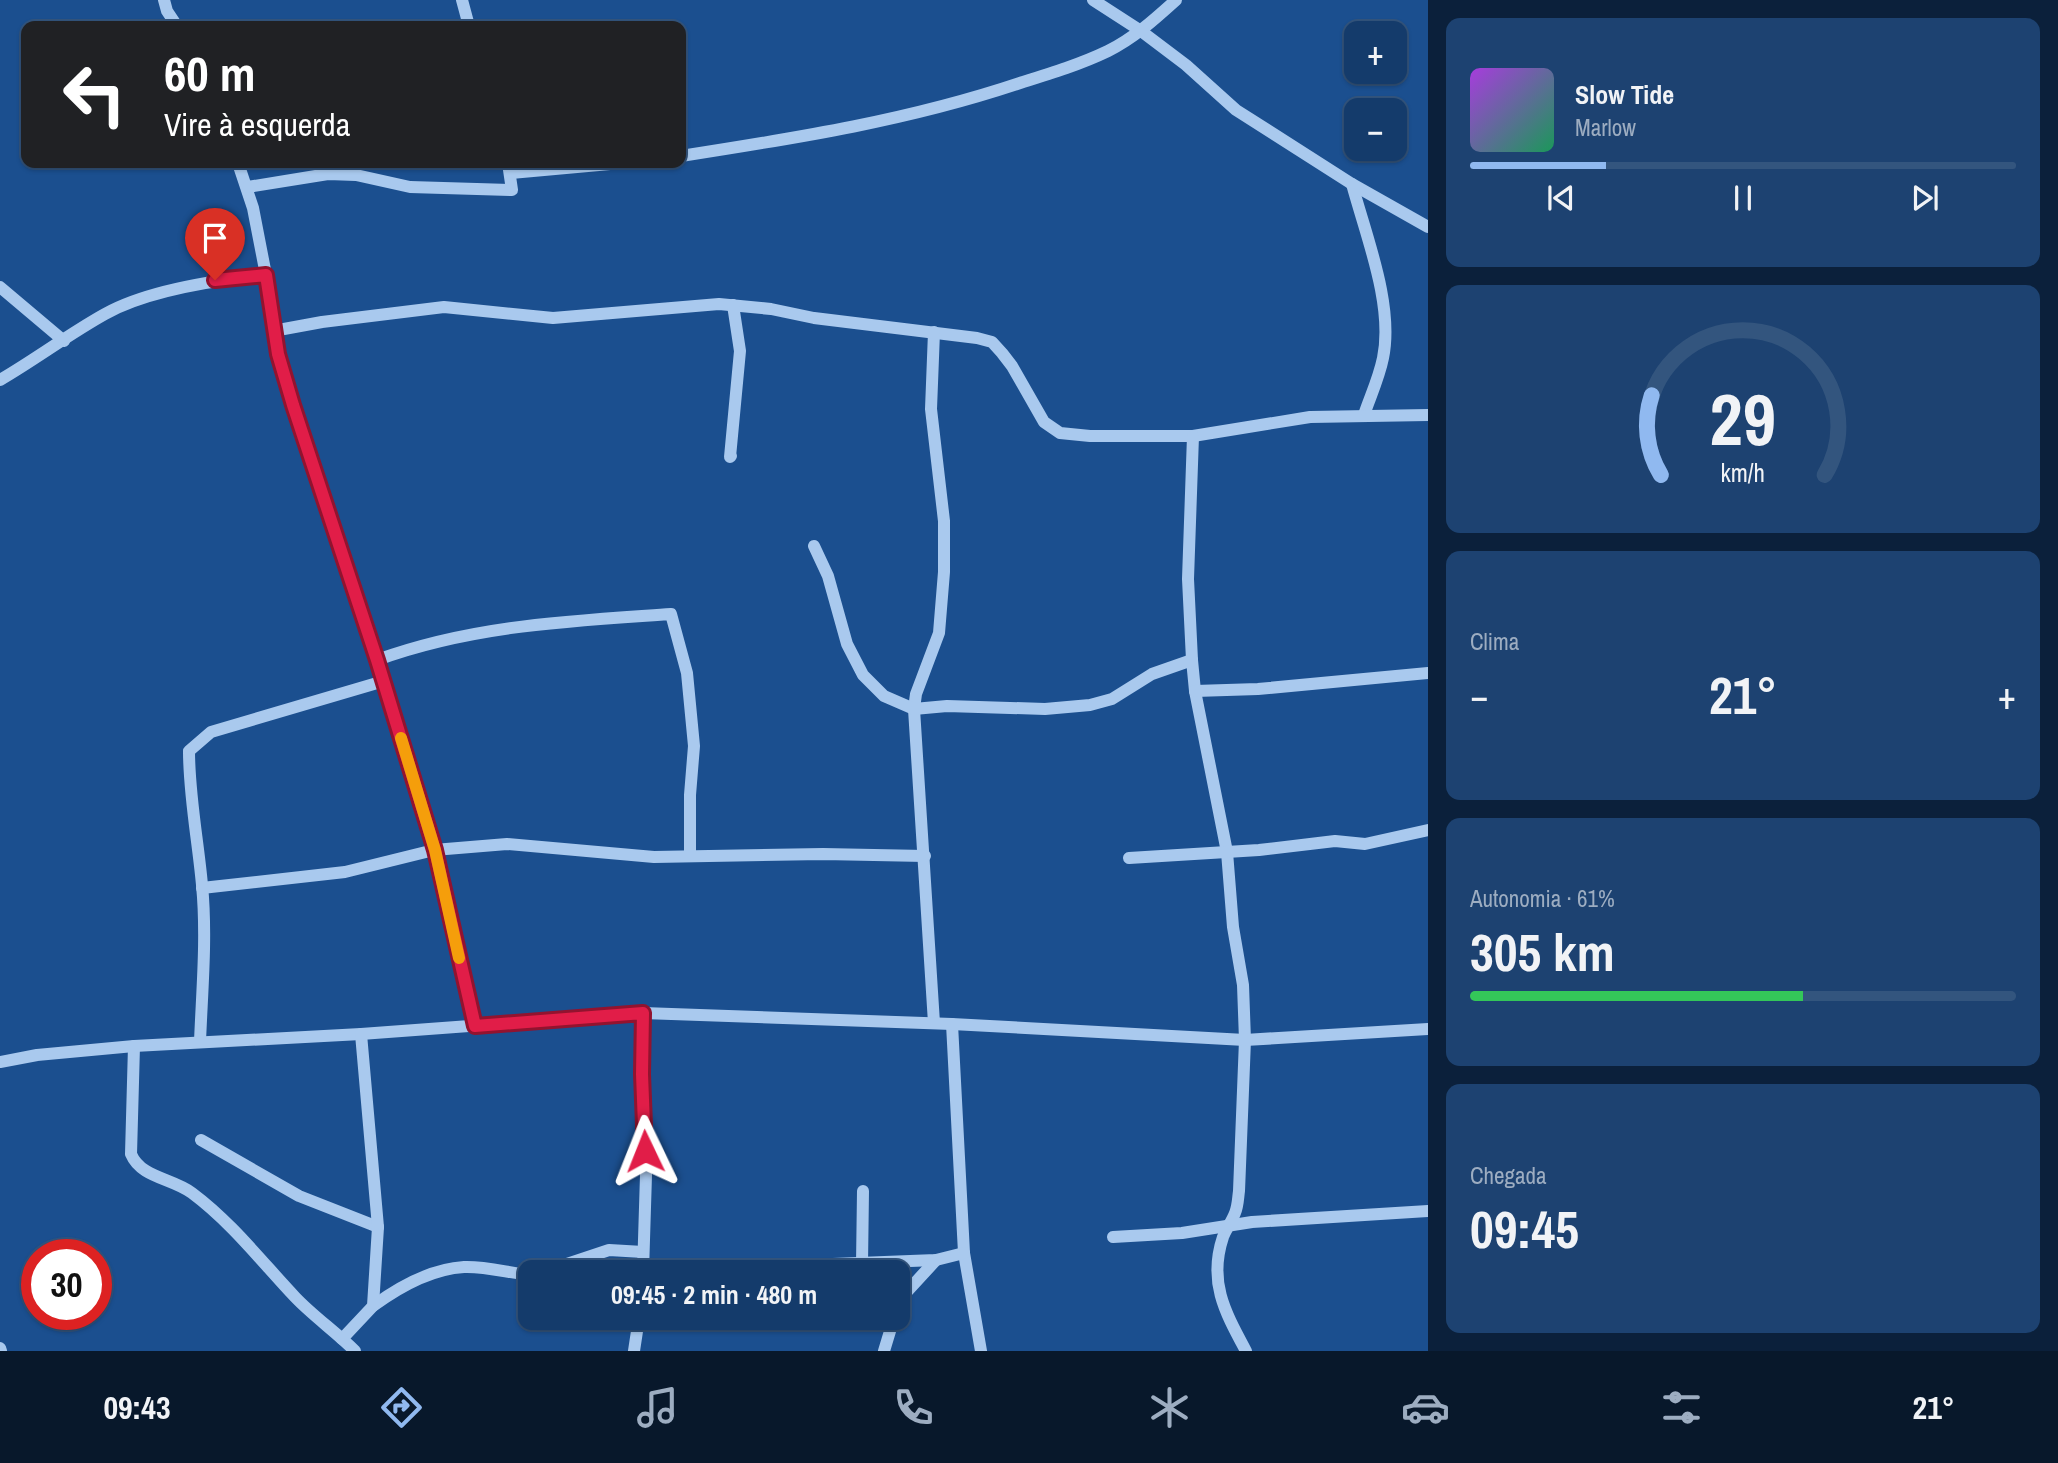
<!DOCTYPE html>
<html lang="pt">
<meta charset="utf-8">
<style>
body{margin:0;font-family:"Archivo Narrow",sans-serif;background:#1d4271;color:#f1f3f6;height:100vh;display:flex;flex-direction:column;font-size:26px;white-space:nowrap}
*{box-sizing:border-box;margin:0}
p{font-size:23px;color:#9dadc1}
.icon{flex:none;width:38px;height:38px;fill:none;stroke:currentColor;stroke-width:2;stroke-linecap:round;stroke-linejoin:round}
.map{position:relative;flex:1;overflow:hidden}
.side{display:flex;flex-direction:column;gap:18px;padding:18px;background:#0b203b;width:630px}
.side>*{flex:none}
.banner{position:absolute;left:21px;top:21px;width:665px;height:147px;border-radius:14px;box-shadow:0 2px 5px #0004,0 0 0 2px #33557e;background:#202124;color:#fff;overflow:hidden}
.controls{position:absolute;left:1344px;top:21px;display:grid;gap:14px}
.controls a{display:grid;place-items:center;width:63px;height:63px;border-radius:14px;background:#143b6b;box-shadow:0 2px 5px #0004,0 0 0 2px #33557e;font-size:35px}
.speed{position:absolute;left:21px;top:1239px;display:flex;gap:14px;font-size:35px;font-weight:700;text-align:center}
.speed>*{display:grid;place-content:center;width:91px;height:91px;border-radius:50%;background:#143b6b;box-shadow:0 2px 5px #0004,0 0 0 2px #33557e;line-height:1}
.speed .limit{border:10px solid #d22;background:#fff;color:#111}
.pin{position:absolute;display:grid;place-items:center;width:60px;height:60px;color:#fff;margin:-72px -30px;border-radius:50% 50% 50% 0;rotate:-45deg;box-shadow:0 0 7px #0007}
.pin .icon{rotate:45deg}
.me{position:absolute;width:77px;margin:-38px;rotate:358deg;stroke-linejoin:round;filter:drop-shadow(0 0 5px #0008)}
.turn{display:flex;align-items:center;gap:24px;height:147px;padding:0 28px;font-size:32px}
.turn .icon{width:91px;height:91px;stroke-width:2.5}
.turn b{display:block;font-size:49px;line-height:60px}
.big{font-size:52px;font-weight:700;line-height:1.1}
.side .card{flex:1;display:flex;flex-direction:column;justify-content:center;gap:10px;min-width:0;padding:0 24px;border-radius:14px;background:#1d4271}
.side .dial{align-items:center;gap:0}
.dial svg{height:182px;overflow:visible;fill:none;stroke:#33557e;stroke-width:7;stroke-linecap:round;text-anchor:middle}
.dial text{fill:#f1f3f6;stroke:none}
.song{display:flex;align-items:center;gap:21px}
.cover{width:84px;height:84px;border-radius:10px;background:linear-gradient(135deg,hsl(280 70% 55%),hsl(150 70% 35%))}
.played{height:7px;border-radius:4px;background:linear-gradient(90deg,#90b9f0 25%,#33557e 25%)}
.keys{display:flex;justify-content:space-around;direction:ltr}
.heat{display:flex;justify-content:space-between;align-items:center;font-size:38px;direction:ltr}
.charge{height:10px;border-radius:5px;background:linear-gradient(90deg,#34c759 61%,#33557e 0)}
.trip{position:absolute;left:518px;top:1260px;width:392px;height:70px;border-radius:14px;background:#143b6b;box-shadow:0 2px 5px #0004,0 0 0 2px #33557e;font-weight:700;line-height:70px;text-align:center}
.tab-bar{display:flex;height:112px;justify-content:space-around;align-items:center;background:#08182b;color:#9dadc1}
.tab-bar .icon{width:49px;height:49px}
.tab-bar .active{color:#90b9f0}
.tab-bar b{font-size:32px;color:#f1f3f6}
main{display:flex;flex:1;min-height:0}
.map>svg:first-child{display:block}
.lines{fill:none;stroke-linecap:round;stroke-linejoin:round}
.minor{stroke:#a9c9ee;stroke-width:12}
.route-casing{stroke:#92132f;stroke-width:18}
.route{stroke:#e11d48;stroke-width:12}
.slow{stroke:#f59e0b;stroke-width:12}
</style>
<main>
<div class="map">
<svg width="1428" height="1351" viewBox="0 0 1428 1351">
<rect width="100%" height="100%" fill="#1b4f8f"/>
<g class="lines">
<g class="minor">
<path d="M 164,0 L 167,11 L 177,26"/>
<path d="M 462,0 L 469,26"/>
<path d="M 1093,0 L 1141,31 L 1186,65 L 1236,110 L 1352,184 L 1428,227"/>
<path d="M 681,156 C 797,138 911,120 1023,82 C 1052,73 1081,64 1108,51 C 1134,38 1155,19 1176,0"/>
<path d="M 238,163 L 253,208 L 266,275 L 278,354 L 293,405 L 377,660 L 434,850 L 475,1026"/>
<path d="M 511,173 L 621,163"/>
<path d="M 1352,184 C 1366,236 1394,305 1383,358 C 1379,378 1370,397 1364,415"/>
<path d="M 248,187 L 328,174 L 356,175 L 410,187 L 512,190 L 508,163"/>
<path d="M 0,287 L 64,341"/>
<path d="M 273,331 L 322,322 L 444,307 L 553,318 L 719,304 L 771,309 L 814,318 L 977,338 L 992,342 L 1002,353 L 1012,366 L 1044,422 L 1060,433 L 1090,436 L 1193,436 L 1310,417 L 1428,415"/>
<path d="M 934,332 L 931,409 L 944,521 L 944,572 L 939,633 L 916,694 L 914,709 L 934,1023"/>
<path d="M 0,380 C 36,359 69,334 105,314 C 148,290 217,280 266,275"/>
<path d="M 1193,436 L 1188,579 L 1192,660 L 1195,691 L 1227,852 L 1233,927 L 1243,985 L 1245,1040 L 1239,1191 C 1238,1198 1238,1206 1235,1213 C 1232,1221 1226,1229 1223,1237 C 1208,1282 1225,1312 1246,1351"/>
<path d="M 731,456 L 730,457 L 740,351 L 733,305"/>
<path d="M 814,546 L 828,576 L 847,644 L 863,675 L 884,696 L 914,709 L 947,706 L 1045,709 L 1090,705 L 1112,699 L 1152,674 L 1192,660"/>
<path d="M 377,660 C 473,625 571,621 671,614 L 687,673 L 694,746 L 690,795 L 690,856"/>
<path d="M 1195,691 L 1258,689 L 1428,673"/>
<path d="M 1129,858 L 1259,850 L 1335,841 L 1365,844 L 1428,830"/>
<path d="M 202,888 L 345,872 L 434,850 L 507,844 L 654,857 L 823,854 L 925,856"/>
<path d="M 952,1024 L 964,1253 L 981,1351"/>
<path d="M 200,1042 C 202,990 207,937 202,885 C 198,840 189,796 189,751 L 211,732 L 384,681"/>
<path d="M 134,1046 L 131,1154 C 141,1178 172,1178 192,1193 C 231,1222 262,1262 295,1297 C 313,1316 336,1332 355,1351"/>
<path d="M 0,1062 L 37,1055 L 134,1046 L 361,1034 L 643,1013 L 952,1024 L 1245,1040 L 1428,1029"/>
<path d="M 201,1140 L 299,1196 L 378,1227"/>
<path d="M 1113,1237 L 1182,1233 L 1252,1222 L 1428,1211"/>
<path d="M 862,1264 L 863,1191"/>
<path d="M 543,1272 L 609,1250 L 643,1252"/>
<path d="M 643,1272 L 646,1175 L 642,1074 L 643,1013"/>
<path d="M 729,1272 L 753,1267 L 936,1260 L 964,1253"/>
<path d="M 373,1306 C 399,1287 430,1269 464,1267 C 485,1266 509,1273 530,1275"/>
<path d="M 898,1307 L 902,1297 L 936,1260"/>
<path d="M 342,1339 L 373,1306 L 378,1227 L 361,1034"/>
<path d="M 0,1348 L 1,1351"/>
<path d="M 634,1351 L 639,1318"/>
<path d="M 884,1351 L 894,1318"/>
</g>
</g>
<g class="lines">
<g class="route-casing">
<path id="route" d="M 215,280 L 266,275 L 278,354 L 293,405 L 377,660 L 435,850 L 475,1026 L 643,1013 L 642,1074 L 645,1151"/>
</g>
<use href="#route" class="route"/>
<path class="slow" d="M 401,738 L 435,850 L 459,958"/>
</g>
</svg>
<div class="controls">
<a>+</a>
<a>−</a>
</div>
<div class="speed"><div class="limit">30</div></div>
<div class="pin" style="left:215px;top:280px;background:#d93025"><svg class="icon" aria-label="arrive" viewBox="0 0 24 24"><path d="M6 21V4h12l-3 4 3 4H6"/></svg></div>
<svg class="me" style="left:645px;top:1151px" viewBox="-20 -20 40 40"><path d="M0-17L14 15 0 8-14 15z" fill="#e11d48" stroke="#fff" stroke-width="4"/></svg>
<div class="trip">09:45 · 2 min · 480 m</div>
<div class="banner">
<div class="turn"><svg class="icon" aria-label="left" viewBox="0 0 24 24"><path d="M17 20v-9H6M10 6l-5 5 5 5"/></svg><div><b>60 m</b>Vire à esquerda</div></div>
</div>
</div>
<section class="side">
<div class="card">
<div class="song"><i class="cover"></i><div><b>Slow Tide</b><p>Marlow</p></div></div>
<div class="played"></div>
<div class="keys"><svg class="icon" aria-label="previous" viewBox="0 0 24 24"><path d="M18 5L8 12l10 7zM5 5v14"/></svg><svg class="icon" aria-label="pause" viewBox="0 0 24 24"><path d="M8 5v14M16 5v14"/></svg><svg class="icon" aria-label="next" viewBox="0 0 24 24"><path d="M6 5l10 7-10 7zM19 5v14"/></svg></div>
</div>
<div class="card dial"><svg viewBox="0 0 100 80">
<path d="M14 69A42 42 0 1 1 86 69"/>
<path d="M14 69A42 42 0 0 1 10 34" stroke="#90b9f0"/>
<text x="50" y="56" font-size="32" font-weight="700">29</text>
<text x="50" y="72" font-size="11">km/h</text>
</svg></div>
<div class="card"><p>Clima</p>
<div class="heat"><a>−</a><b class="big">21°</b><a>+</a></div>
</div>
<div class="card"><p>Autonomia · 61%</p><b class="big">305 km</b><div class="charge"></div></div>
<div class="card"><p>Chegada</p><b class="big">09:45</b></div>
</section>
</main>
<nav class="tab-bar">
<b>09:43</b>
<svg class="icon active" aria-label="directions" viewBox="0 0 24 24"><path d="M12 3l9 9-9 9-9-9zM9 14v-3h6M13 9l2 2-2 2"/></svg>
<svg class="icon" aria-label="music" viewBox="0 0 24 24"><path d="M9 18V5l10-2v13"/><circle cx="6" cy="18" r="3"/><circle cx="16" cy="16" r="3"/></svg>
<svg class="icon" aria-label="phone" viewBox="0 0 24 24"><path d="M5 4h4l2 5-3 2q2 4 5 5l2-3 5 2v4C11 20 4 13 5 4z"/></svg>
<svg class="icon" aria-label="climate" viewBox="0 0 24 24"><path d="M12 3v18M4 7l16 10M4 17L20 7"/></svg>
<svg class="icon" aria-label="car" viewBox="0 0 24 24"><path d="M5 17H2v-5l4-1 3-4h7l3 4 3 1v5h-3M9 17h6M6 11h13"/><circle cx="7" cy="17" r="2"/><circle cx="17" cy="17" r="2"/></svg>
<svg class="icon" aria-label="filters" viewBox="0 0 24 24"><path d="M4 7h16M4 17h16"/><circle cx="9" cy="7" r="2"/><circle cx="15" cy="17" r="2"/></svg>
<b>21°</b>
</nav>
